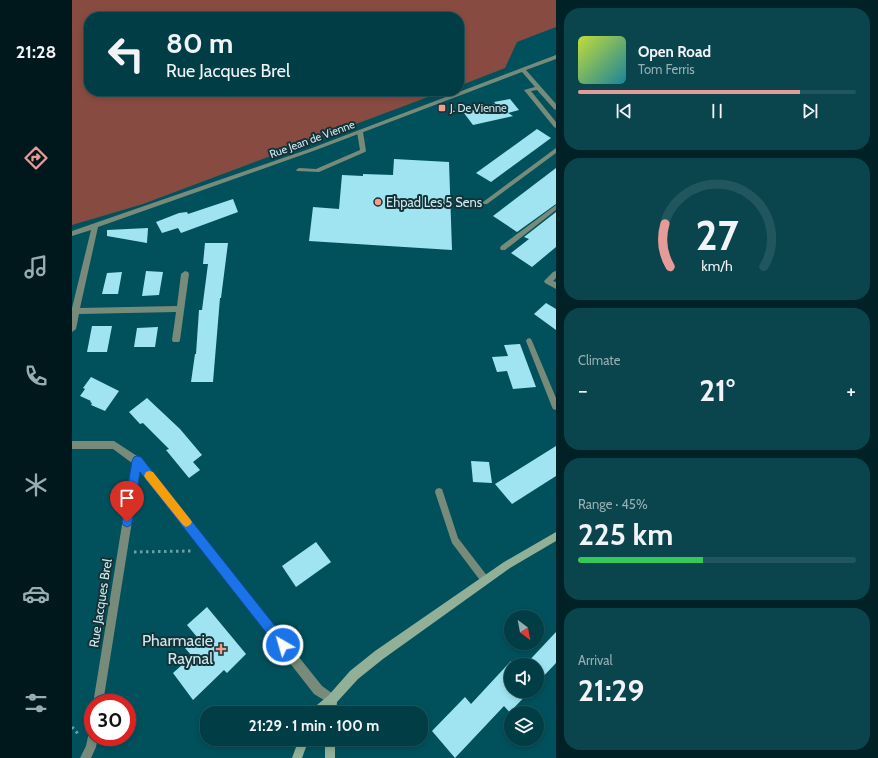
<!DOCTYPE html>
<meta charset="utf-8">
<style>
body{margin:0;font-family:Cabin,sans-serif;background:#0a444c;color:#f1f3f6;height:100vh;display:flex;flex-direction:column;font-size:15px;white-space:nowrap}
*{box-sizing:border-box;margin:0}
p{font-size:13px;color:#95aeb3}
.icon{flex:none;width:22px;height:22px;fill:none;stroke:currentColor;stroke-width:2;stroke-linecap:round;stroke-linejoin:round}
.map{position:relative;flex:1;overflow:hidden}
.panel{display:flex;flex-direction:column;gap:8px;padding:8px;background:#002226;width:322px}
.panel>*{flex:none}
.banner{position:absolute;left:12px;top:12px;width:380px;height:84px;border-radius:16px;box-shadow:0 2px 6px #0003,0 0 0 1px #22565e;background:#003d45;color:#f1f3f6;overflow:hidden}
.needle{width:26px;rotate:148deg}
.fabs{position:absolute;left:432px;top:610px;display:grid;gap:8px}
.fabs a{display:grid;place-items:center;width:40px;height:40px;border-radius:50%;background:#003d45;box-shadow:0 2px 6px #0003,0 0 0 1px #22565e;font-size:20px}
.speed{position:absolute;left:12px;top:694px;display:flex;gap:8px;font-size:20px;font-weight:700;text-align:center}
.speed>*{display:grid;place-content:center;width:52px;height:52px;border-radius:50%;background:#003d45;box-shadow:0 2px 6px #0003,0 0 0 1px #22565e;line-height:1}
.speed .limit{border:6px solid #d22;background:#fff;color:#111}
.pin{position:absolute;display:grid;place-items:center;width:34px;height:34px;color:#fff;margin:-41px -17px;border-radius:50% 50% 50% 0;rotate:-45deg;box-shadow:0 0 4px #0007}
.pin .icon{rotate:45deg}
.me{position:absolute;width:44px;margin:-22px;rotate:322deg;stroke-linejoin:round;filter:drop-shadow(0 0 3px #0008)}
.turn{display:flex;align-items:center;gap:14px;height:84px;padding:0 16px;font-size:18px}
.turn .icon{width:52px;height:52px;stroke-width:2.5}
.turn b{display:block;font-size:28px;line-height:34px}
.big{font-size:30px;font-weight:700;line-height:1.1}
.panel .widget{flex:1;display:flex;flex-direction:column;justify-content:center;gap:6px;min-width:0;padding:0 14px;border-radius:16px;background:#0a444c}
.panel .dial{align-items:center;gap:0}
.dial svg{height:104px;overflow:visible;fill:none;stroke:#22565e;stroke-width:7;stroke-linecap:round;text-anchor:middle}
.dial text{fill:#f1f3f6;stroke:none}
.song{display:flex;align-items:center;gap:12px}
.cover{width:48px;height:48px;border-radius:6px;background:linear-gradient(135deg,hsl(70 70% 55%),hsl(190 70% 35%))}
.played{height:4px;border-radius:2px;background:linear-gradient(90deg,#e69b98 80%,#22565e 80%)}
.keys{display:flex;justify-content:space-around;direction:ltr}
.heat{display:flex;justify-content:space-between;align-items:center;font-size:22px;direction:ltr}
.charge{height:6px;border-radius:3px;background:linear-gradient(90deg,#34c759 45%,#22565e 0)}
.trip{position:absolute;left:128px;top:706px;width:228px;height:40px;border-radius:16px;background:#003d45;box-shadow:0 2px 6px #0003,0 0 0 1px #22565e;font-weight:700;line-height:40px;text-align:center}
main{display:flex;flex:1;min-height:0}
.tabs{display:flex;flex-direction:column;width:72px;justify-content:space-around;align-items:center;background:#00181c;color:#95aeb3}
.tabs .icon{width:28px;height:28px}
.tabs .on{color:#e69b98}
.tabs b{font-size:18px;color:#f1f3f6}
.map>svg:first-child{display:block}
.green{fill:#884b41}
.building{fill:#a0e4f1}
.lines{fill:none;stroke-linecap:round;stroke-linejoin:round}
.path{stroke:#69a0a9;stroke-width:3;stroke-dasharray:2.5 3.5;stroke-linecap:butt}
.service{fill:#788b7b;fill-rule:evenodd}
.minor{fill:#788b7b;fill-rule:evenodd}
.secondary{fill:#92b098;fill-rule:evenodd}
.route{fill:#1a73e8;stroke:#114b97}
.slow{fill:#f59e0b}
.poi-dot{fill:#f49d8d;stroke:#163237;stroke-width:1.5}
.labels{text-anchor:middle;stroke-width:4;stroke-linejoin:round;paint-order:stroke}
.far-poi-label{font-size:11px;fill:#caeaf1;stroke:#163237;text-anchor:start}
.far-street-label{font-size:11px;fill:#caeaf1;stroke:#163237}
.poi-label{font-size:13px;fill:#caeaf1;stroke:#163237;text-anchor:start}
.street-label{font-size:13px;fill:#caeaf1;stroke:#163237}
.near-poi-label{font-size:16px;fill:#caeaf1;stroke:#163237;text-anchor:end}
</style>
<main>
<nav class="tabs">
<b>21:28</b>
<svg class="icon on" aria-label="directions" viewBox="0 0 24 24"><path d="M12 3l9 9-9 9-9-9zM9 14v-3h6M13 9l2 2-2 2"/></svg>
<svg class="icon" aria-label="music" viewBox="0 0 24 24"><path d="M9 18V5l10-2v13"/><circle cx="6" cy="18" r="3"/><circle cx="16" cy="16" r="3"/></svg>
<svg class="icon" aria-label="phone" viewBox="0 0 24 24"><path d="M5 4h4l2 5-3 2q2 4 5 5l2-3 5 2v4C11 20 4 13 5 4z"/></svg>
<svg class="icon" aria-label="climate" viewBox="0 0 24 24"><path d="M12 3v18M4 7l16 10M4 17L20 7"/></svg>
<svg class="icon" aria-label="car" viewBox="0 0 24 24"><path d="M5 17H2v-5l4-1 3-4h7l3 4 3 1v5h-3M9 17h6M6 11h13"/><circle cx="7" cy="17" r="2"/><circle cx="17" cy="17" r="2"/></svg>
<svg class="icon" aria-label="filters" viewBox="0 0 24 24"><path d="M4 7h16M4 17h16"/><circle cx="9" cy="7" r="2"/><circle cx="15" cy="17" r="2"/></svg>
</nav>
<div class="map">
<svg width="484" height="758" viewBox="0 0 484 758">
<rect width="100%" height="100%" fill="#00515c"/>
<path class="green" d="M 0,0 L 484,0 L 484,27 L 445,42 L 433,68 L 387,86 L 387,17 L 17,17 L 17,91 L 372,91 L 71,204 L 0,225 Z"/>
<g class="building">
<path d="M 438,99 L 447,110 L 436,113 L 441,116 L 401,125 L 392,113 L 422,104 L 427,108 L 422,102 Z"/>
<path d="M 465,129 L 479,138 L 419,182 L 404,173 Z"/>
<path d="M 322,159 L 377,162 L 380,250 L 237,241 L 241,207 L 267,209 L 270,175 L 291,176 L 291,174 L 321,175 Z"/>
<path d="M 484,168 L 484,204 L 445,232 L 421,216 Z"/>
<path d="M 161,199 L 166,212 L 109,233 L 106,228 L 90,233 L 84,222 L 107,213 L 115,212 L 116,214 Z"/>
<path d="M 484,212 L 484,247 L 460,267 L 439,253 L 457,239 L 452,237 Z"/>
<path d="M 76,228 L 75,243 L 35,236 L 35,230 Z"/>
<path d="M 133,243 L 156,243 L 149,298 L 148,298 L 141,382 L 119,382 L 123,354 L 124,354 L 127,310 L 130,310 L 136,264 L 131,264 Z"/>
<path d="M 74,271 L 91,272 L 87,295 L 70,296 Z"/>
<path d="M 50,272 L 46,294 L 30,294 L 35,273 Z"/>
<path d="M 474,303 L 484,309 L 484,330 L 462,314 Z"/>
<path d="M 20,326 L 40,326 L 35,352 L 15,352 Z"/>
<path d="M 86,327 L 83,347 L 62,347 L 65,328 Z"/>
<path d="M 448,344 L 464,387 L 441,389 L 435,371 L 425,372 L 420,357 L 436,356 L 432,345 Z"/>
<path d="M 19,377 L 47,391 L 33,411 L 19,405 L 20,403 L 18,402 L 19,401 L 8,396 L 13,389 L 11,388 Z"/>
<path d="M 75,398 L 108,429 L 130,455 L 121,462 L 128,470 L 117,478 L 94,450 L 97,449 L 71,423 L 68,424 L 57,412 Z"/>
<path d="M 484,446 L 484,476 L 440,504 L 423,484 Z"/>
<path d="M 399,461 L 417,462 L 420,483 L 401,482 Z"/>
<path d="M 244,542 L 259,562 L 224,587 L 210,566 Z"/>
<path d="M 135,607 L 174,654 L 155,673 L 152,670 L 121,700 L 101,673 L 120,656 L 113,648 L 125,637 L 115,625 Z"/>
<path d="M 484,632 L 484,663 L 465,683 L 465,665 L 453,665 Z"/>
<path d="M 439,661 L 439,691 L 458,691 L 439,711 L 439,714 L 432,706 L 383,758 L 360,731 L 393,697 L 399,704 Z"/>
</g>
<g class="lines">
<g class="path">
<path d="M 62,552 L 119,551"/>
<path d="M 0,727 L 8,736"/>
</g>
<g class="service">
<path d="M 288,130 L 291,132 L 294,151 L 293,152 L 247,172 L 225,171 L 224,170 L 227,168 L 244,169 L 288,150 L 285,132 Z"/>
<path d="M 484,148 L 484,153 L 415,204 L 411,204 L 411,202 Z"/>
<path d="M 484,205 L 484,210 L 433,250 L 429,250 L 428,248 L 429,246 Z"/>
<path d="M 457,338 L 459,339 L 460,341 L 484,398 L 484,410 L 481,409 L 480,407 L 454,341 L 455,339 Z"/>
<path d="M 367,488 L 370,489 L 371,492 L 386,538 L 416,577 L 417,580 L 416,583 L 413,584 L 410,583 L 380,543 L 363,492 L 364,489 Z"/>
</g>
<g class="minor">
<path d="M 484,55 L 484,59 L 454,70 L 484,104 L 484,110 L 482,109 L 465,90 L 459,91 L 484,122 L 484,128 L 482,127 L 452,90 L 463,87 L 450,72 L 244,150 L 26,227 L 8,308 L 105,306 L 109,274 L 113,271 L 116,272 L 117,274 L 108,340 L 107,342 L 101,342 L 100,340 L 104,312 L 7,314 L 4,329 L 0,332 L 0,308 L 19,230 L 0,236 L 0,231 L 240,148 Z"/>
<path d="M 484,271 L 484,278 L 481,281 L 484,282 L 484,289 L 473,283 L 472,281 L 481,272 Z"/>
<path d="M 0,441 L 42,441 L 68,458 L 250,686 L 264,696 L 265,700 L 264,704 L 260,705 L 242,694 L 68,471 L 31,703 L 21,704 L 60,463 L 41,449 L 0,449 Z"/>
<path d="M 21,731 L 21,737 L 26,737 L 24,747 L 19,758 L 8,758 L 14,746 L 17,732 Z"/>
</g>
<g class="secondary">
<path d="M 484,532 L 484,541 L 438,568 L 311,659 L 286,679 L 265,702 L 264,713 L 254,713 L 254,712 L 252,713 L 239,713 L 240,709 L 256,696 L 278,671 L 303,651 L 432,562 Z"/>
<path d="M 227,739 L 237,739 L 230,758 L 220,758 Z"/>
<rect x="253" y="739" width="10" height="19"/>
</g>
</g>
<path class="route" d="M 65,456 L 69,457 L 215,641 L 217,645 L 215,649 L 211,651 L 207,649 L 68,472 L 60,522 L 59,525 L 55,527 L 51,525 L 50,522 L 60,461 L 62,457 Z"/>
<path class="slow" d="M 77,471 L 81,472 L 118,519 L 120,522 L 118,525 L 114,527 L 111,525 L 74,479 L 72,476 L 74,472 Z"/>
<g class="poi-dot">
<rect x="366" y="104" width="8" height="8" rx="2"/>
<circle cx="306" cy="202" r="4"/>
<path d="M147 643h4v4h4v4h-4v4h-4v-4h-4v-4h4z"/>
</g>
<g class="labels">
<g class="far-poi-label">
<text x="378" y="112">J. De Vienne</text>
</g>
<g class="far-street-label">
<text transform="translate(240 139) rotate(-20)" y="4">Rue Jean de Vienne</text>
</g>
<g class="poi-label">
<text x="314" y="207">Ehpad Les 5 Sens</text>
</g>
<g class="street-label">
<text transform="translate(28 603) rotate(-81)" y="5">Rue Jacques Brel</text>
</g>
<g class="near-poi-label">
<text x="141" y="646">Pharmacie<tspan x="141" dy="18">Raynal</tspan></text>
</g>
</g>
</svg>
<div class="fabs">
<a><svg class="needle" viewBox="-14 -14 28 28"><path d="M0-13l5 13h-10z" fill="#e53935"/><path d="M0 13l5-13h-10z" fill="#95aeb3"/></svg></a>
<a><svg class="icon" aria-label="sound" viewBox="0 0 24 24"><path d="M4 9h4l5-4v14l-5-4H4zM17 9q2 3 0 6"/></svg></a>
<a><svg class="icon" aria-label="layers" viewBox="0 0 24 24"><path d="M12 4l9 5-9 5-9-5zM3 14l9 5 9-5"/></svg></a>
</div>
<div class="speed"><div class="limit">30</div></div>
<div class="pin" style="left:55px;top:522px;background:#d93025"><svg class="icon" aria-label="arrive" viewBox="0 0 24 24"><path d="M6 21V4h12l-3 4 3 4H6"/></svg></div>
<svg class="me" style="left:211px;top:645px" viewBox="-20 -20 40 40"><circle r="17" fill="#1a73e8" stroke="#fff" stroke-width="3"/><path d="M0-11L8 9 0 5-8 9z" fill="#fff"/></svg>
<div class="trip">21:29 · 1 min · 100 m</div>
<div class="banner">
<div class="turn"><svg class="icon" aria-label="left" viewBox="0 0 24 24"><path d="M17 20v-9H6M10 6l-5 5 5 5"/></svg><div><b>80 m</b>Rue Jacques Brel</div></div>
</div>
</div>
<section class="panel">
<div class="widget">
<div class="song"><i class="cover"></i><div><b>Open Road</b><p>Tom Ferris</p></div></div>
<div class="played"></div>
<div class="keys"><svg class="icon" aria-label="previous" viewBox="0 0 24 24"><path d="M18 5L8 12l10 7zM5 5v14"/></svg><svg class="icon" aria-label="pause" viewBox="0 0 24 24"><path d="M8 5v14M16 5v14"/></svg><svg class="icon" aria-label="next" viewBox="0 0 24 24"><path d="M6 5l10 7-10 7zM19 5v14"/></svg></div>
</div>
<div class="widget dial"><svg viewBox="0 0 100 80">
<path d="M14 69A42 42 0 1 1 86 69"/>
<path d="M14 69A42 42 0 0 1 10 36" stroke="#e69b98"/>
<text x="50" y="56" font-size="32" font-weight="700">27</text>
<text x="50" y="72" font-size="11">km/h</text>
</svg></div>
<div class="widget"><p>Climate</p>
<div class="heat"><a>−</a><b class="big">21°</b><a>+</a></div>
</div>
<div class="widget"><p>Range · 45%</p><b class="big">225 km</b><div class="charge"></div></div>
<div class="widget"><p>Arrival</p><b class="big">21:29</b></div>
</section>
</main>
